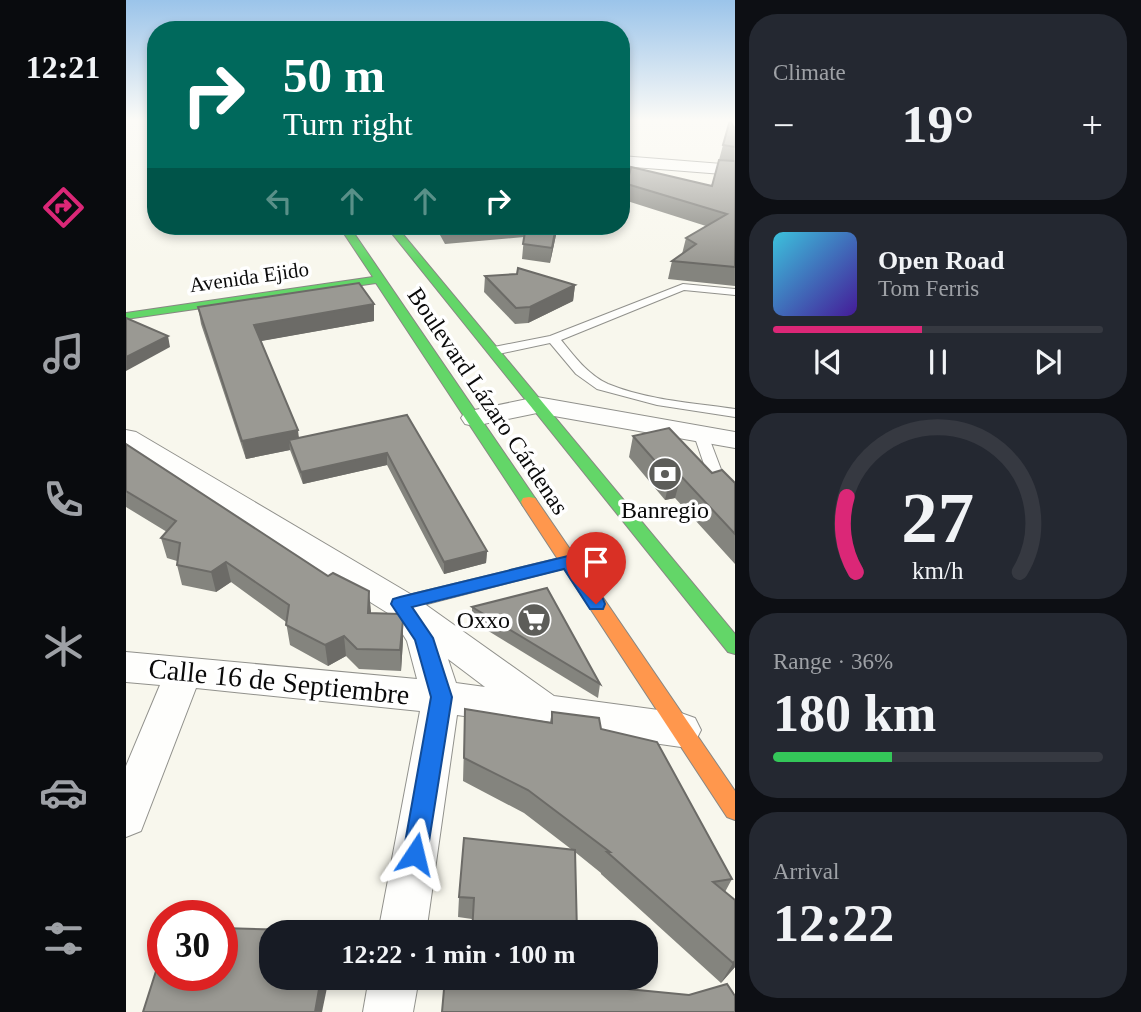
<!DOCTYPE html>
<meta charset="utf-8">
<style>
body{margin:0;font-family:"Times New Roman",serif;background:#242831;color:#f1f3f6;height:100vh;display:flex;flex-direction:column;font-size:26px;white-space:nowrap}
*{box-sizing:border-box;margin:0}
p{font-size:23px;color:#9ea1a6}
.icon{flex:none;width:38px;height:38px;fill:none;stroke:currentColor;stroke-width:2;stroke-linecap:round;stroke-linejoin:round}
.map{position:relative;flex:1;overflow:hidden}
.drawer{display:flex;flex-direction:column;gap:14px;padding:14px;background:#0d0f14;width:406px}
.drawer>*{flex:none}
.banner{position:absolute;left:21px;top:21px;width:483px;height:214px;border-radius:28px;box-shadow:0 4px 10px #0003;background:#00695c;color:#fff;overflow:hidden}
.speed{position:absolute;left:21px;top:900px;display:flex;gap:14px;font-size:35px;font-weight:700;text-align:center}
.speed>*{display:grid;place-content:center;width:91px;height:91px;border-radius:50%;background:#171b24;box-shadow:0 4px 10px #0003;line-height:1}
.speed .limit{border:10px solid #d22;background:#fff;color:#111}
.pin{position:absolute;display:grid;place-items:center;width:60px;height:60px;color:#fff;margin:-72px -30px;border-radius:50% 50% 50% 0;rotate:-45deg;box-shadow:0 0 7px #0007}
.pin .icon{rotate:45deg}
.me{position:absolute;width:77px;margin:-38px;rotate:10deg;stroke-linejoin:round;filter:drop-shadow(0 0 5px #0008)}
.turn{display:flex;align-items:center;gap:24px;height:147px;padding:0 21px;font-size:32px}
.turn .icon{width:91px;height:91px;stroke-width:2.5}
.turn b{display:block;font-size:49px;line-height:60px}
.lanes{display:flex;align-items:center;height:66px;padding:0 21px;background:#0003;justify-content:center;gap:35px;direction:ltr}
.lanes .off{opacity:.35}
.big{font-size:52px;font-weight:800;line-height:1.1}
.drawer .card{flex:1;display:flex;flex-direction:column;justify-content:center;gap:10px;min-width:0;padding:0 24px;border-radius:28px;background:#242831}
.drawer .dial{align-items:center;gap:0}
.dial svg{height:182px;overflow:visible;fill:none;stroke:#363941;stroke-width:7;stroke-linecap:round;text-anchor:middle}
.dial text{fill:#f1f3f6;stroke:none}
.song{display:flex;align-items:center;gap:21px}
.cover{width:84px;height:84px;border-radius:10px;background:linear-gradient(135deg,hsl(190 70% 55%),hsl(260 70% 35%))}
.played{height:7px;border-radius:4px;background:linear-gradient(90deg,#db2777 45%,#363941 45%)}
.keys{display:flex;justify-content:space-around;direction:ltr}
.heat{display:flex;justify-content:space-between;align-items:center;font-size:38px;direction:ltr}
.charge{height:10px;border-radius:5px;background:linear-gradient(90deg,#34c759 36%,#363941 0)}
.trip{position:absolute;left:133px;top:920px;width:399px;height:70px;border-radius:28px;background:#171b24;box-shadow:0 4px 10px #0003;font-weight:800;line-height:70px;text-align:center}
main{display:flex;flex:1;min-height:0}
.menu{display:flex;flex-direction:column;width:126px;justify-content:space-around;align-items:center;background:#090b0e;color:#9ea1a6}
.menu .icon{width:49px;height:49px}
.menu .selected{color:#db2777}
.menu b{font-size:32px;color:#f1f3f6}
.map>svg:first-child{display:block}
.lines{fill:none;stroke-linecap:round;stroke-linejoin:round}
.lane-casing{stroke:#91918c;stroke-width:2}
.street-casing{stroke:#91918c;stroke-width:2}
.fast-casing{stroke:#888783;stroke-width:2}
.slow-casing{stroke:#888783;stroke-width:2}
.lane{fill:#fefefc;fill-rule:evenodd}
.street{fill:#fefefc;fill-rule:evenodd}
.fast{fill:#63d668;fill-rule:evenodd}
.slow{fill:#ff974d;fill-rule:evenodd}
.wall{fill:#84847e}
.shaded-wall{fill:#6c6b67}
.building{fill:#9a9993;stroke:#6c6b67;stroke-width:2}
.route{fill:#1a73e8;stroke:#114b97;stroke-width:2}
.labels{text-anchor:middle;stroke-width:7;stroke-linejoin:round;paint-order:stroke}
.far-street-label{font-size:21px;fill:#0a0a0a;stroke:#fff}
.street-label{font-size:24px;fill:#0a0a0a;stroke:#fff}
.poi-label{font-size:24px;fill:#0a0a0a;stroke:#fff}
.near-street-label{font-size:28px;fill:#0a0a0a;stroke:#fff}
</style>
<main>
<nav class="menu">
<b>12:21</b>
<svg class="icon selected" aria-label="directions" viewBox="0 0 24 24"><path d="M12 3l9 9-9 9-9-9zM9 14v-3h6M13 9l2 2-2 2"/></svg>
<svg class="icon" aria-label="music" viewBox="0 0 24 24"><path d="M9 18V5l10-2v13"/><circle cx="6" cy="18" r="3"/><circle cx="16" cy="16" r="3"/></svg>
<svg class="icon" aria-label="phone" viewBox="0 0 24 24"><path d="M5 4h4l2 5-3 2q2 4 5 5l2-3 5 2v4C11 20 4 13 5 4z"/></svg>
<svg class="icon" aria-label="climate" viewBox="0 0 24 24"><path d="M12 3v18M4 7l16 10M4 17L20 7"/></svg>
<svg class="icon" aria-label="car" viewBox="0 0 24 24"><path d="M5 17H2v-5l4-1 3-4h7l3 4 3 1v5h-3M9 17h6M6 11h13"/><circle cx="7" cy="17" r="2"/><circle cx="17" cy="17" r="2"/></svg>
<svg class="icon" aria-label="filters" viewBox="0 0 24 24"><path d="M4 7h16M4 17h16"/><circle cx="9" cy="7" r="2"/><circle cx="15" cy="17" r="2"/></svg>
</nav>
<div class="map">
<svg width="609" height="1012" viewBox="0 0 609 1012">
<rect width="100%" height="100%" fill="#f8f7ed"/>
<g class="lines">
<g class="lane-casing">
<g id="lane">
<path d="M 557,284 L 609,289 L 609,295 L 558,290 L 435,340 C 448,356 462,375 482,384 C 521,400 567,403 609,409 L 609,417 L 531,405 L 471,389 L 450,374 L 424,343 L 368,355 L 362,351 L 368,347 L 424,336 Z"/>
<path d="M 575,431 L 582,435 L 596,472 L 609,486 L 609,501 L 604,500 L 581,473 L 568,435 Z"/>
<path d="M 442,556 L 448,558 L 450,562 L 448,566 L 274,611 L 268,609 L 265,604 L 268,599 L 274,597 Z"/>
</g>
</g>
<g class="street-casing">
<g id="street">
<path d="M 495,156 L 609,165 L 609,175 L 495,166 Z"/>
<path d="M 411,397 L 609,432 L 609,448 L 411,413 L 348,426 L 339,424 L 335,418 L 339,412 Z"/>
<path d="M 0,430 L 10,432 L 286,595 L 428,696 L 555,713 L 569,718 L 575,730 L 569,742 L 555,747 L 331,715 L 300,933 L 252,933 L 294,711 L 70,688 L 15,831 L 0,837 L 0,766 L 34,685 L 0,682 L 0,652 L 291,679 L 281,641 L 265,615 L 0,450 ZM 322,659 L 359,687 L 330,683 Z"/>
<path d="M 243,978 L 293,978 L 287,1012 L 237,1012 Z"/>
</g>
</g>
<g class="fast-casing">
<g id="fast">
<path d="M 213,226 L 223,226 L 409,498 L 411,502 L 409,506 L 397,506 L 250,283 L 0,319 L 0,313 L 247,277 Z"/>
<path d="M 260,226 L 270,226 L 609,634 L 609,654 L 602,652 Z"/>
</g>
</g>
<g class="slow-casing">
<path id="slow" d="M 403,497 L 409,498 L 609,791 L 609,820 L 601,817 L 397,506 L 395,502 L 397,498 Z"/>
</g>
<use href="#lane" class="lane"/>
<use href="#street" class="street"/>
<use href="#fast" class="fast"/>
<use href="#slow" class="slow"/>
</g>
<g class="wall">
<path d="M 609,129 L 609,286 L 542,279 L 546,261 L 556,254 L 560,238 L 580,226 L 498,200 L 501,184 L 586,186 L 597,145 Z"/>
<path d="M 309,226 L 435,226 L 434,235 L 430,235 L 424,263 L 396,259 L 398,237 L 319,244 Z"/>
<path d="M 359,276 L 449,285 L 447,301 L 402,323 L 389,324 L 358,292 Z"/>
<path d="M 72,307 L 248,321 L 134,341 L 173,438 L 281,415 L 361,551 L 360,563 L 318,574 L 261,465 L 177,484 L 164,450 L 120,459 L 75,324 Z"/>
<path d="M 507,436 L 609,483 L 609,564 L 549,498 L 539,500 L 503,457 Z"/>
<path d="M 0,444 L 245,613 L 277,620 L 277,640 L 275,671 L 233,669 L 220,656 L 202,666 L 164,645 L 160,622 L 105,582 L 90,592 L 56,585 L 51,565 L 51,561 L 41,558 L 35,538 L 41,532 L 0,507 Z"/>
<path d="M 346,607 L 474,684 L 472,698 L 346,621 Z"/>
<path d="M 339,709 L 424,722 L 426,712 L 475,729 L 606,879 L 599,892 L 609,900 L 609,967 L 595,983 L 475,874 L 475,873 L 449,852 L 346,919 L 332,917 L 333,897 L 445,849 L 398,813 L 337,781 Z"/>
</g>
<g class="shaded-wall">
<path d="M 430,226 L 430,235 L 424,263 L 426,248 Z"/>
<path d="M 449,285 L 447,301 L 402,323 L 404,307 Z"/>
<path d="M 248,304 L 248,321 L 130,342 L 128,325 Z"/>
<path d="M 42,336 L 44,347 L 0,371 L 0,357 Z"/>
<path d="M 172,430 L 174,447 L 163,440 L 164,450 L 120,459 L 116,441 Z"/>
<path d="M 261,453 L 261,465 L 177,484 L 175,472 Z"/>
<path d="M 555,476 L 549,498 L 539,500 L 544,478 Z"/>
<path d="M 361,551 L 360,563 L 318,574 L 318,562 Z"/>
<path d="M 100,562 L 105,582 L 90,592 L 85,572 Z"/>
<path d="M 243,591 L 245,611 L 244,633 L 242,613 Z"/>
<path d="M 277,620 L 277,640 L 275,671 L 274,650 Z"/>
<path d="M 218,636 L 220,656 L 202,666 L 199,645 Z"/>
<path d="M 609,961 L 609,967 L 595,983 L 607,963 Z"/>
<path d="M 195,978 L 203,978 L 196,1012 L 189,1012 Z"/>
</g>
<g class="building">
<path d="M 604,120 L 609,129 L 609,147 L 597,145 Z"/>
<path d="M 593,160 L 609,161 L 609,267 L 546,261 L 570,244 L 560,238 L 601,214 L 501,184 L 505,167 L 586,186 Z"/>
<path d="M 317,226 L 366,226 L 320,229 Z"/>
<path d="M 400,226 L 430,226 L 426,248 L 397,244 Z"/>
<path d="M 392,268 L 449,285 L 404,307 L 390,308 L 359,276 L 391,274 Z"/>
<path d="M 233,283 L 248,304 L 128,325 L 172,430 L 116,441 L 72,307 Z"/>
<path d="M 0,318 L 42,336 L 0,357 Z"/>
<path d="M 281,415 L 361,551 L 318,562 L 261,453 L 175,472 L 163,440 Z"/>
<path d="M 543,428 L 586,473 L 596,470 L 609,483 L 609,534 L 555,476 L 544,478 L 507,436 Z"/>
<path d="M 0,444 L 202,576 L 207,573 L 243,591 L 242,613 L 273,614 L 277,620 L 274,650 L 231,649 L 218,636 L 199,645 L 160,625 L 163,605 L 100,562 L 85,572 L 51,565 L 54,543 L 35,538 L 50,521 L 0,491 Z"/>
<path d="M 421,588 L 474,684 L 346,607 Z"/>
<path d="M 339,709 L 426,723 L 426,712 L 473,718 L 475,729 L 531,742 L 606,879 L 587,882 L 609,900 L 609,961 L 607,963 L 481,852 L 484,852 L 402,790 L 338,758 Z"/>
<path d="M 338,838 L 449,850 L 451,933 L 346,933 L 348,898 L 333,897 Z"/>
<path d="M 96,928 L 204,931 L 204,933 L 145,933 L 145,978 L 195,978 L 189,1012 L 17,1012 L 37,949 L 37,975 L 96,975 Z"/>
<path d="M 319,978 L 471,978 L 471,986 L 563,995 L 601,984 L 609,996 L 609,1012 L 316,1012 Z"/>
</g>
<linearGradient id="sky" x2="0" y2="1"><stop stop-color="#9bc4ea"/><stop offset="0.46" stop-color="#fcfbf7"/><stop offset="1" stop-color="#fcfbf7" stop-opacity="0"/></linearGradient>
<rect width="609" height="262" fill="url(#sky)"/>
<path class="route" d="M 442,556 L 448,557 L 477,599 L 479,604 L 477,609 L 464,609 L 438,569 L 286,607 L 307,638 L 326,697 L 301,854 L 297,862 L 289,866 L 280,862 L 277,854 L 305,697 L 289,640 L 265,604 L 267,599 L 274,597 Z"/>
<defs>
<g id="bank-disc" transform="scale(1.75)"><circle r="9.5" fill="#5d5d59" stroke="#fff"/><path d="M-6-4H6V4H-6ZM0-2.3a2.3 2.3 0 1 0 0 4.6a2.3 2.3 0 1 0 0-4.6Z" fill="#fff"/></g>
<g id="supermarket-disc" transform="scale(1.75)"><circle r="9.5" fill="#5d5d59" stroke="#fff"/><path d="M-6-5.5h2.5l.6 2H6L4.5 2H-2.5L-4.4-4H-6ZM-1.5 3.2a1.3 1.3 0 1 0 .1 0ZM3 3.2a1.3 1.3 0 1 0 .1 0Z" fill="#fff"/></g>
</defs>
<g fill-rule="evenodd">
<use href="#bank-disc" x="539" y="474"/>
<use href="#supermarket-disc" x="408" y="620"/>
</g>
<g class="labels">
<g class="far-street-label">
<text transform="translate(123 277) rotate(-8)" y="7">Avenida Ejido</text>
</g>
<g class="street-label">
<text transform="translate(362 401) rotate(56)" y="8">Boulevard Lázaro Cárdenas</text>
</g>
<g class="poi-label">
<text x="539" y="518">Banregio</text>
<text x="384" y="628" text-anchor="end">Oxxo</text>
</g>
<g class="near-street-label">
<text transform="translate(153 681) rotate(6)" y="10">Calle 16 de Septiembre</text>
</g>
</g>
</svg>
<div class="speed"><div class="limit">30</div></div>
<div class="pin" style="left:470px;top:604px;background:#d93025"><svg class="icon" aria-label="arrive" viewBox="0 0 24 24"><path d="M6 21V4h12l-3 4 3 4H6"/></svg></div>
<svg class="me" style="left:289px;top:854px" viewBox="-20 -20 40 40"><path d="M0-17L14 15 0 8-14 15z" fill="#1a73e8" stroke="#fff" stroke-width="4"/></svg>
<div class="trip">12:22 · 1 min · 100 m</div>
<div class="banner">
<div class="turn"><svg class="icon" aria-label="right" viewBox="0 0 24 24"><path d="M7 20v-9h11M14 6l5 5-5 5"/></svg><div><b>50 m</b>Turn right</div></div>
<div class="lanes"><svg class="icon off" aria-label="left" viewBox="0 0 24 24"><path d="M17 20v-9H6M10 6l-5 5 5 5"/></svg><svg class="icon off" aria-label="ahead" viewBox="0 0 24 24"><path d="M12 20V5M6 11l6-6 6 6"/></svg><svg class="icon off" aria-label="ahead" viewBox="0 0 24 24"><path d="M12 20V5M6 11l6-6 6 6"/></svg><svg class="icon" aria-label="right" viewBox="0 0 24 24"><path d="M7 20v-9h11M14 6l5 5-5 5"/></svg></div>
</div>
</div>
<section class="drawer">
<div class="card"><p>Climate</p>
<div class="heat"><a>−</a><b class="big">19°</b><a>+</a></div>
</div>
<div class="card">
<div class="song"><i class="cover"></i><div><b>Open Road</b><p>Tom Ferris</p></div></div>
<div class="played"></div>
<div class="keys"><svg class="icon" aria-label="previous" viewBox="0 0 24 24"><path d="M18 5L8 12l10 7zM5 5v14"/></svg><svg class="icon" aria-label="pause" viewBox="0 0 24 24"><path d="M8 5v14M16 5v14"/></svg><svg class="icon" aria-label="next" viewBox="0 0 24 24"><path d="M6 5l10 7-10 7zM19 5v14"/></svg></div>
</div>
<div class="card dial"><svg viewBox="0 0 100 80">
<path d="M14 69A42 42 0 1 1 86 69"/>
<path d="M14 69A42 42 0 0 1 10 36" stroke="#db2777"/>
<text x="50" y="56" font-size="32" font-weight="700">27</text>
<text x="50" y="72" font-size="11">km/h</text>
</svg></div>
<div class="card"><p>Range · 36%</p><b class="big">180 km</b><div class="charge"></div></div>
<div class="card"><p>Arrival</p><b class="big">12:22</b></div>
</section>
</main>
